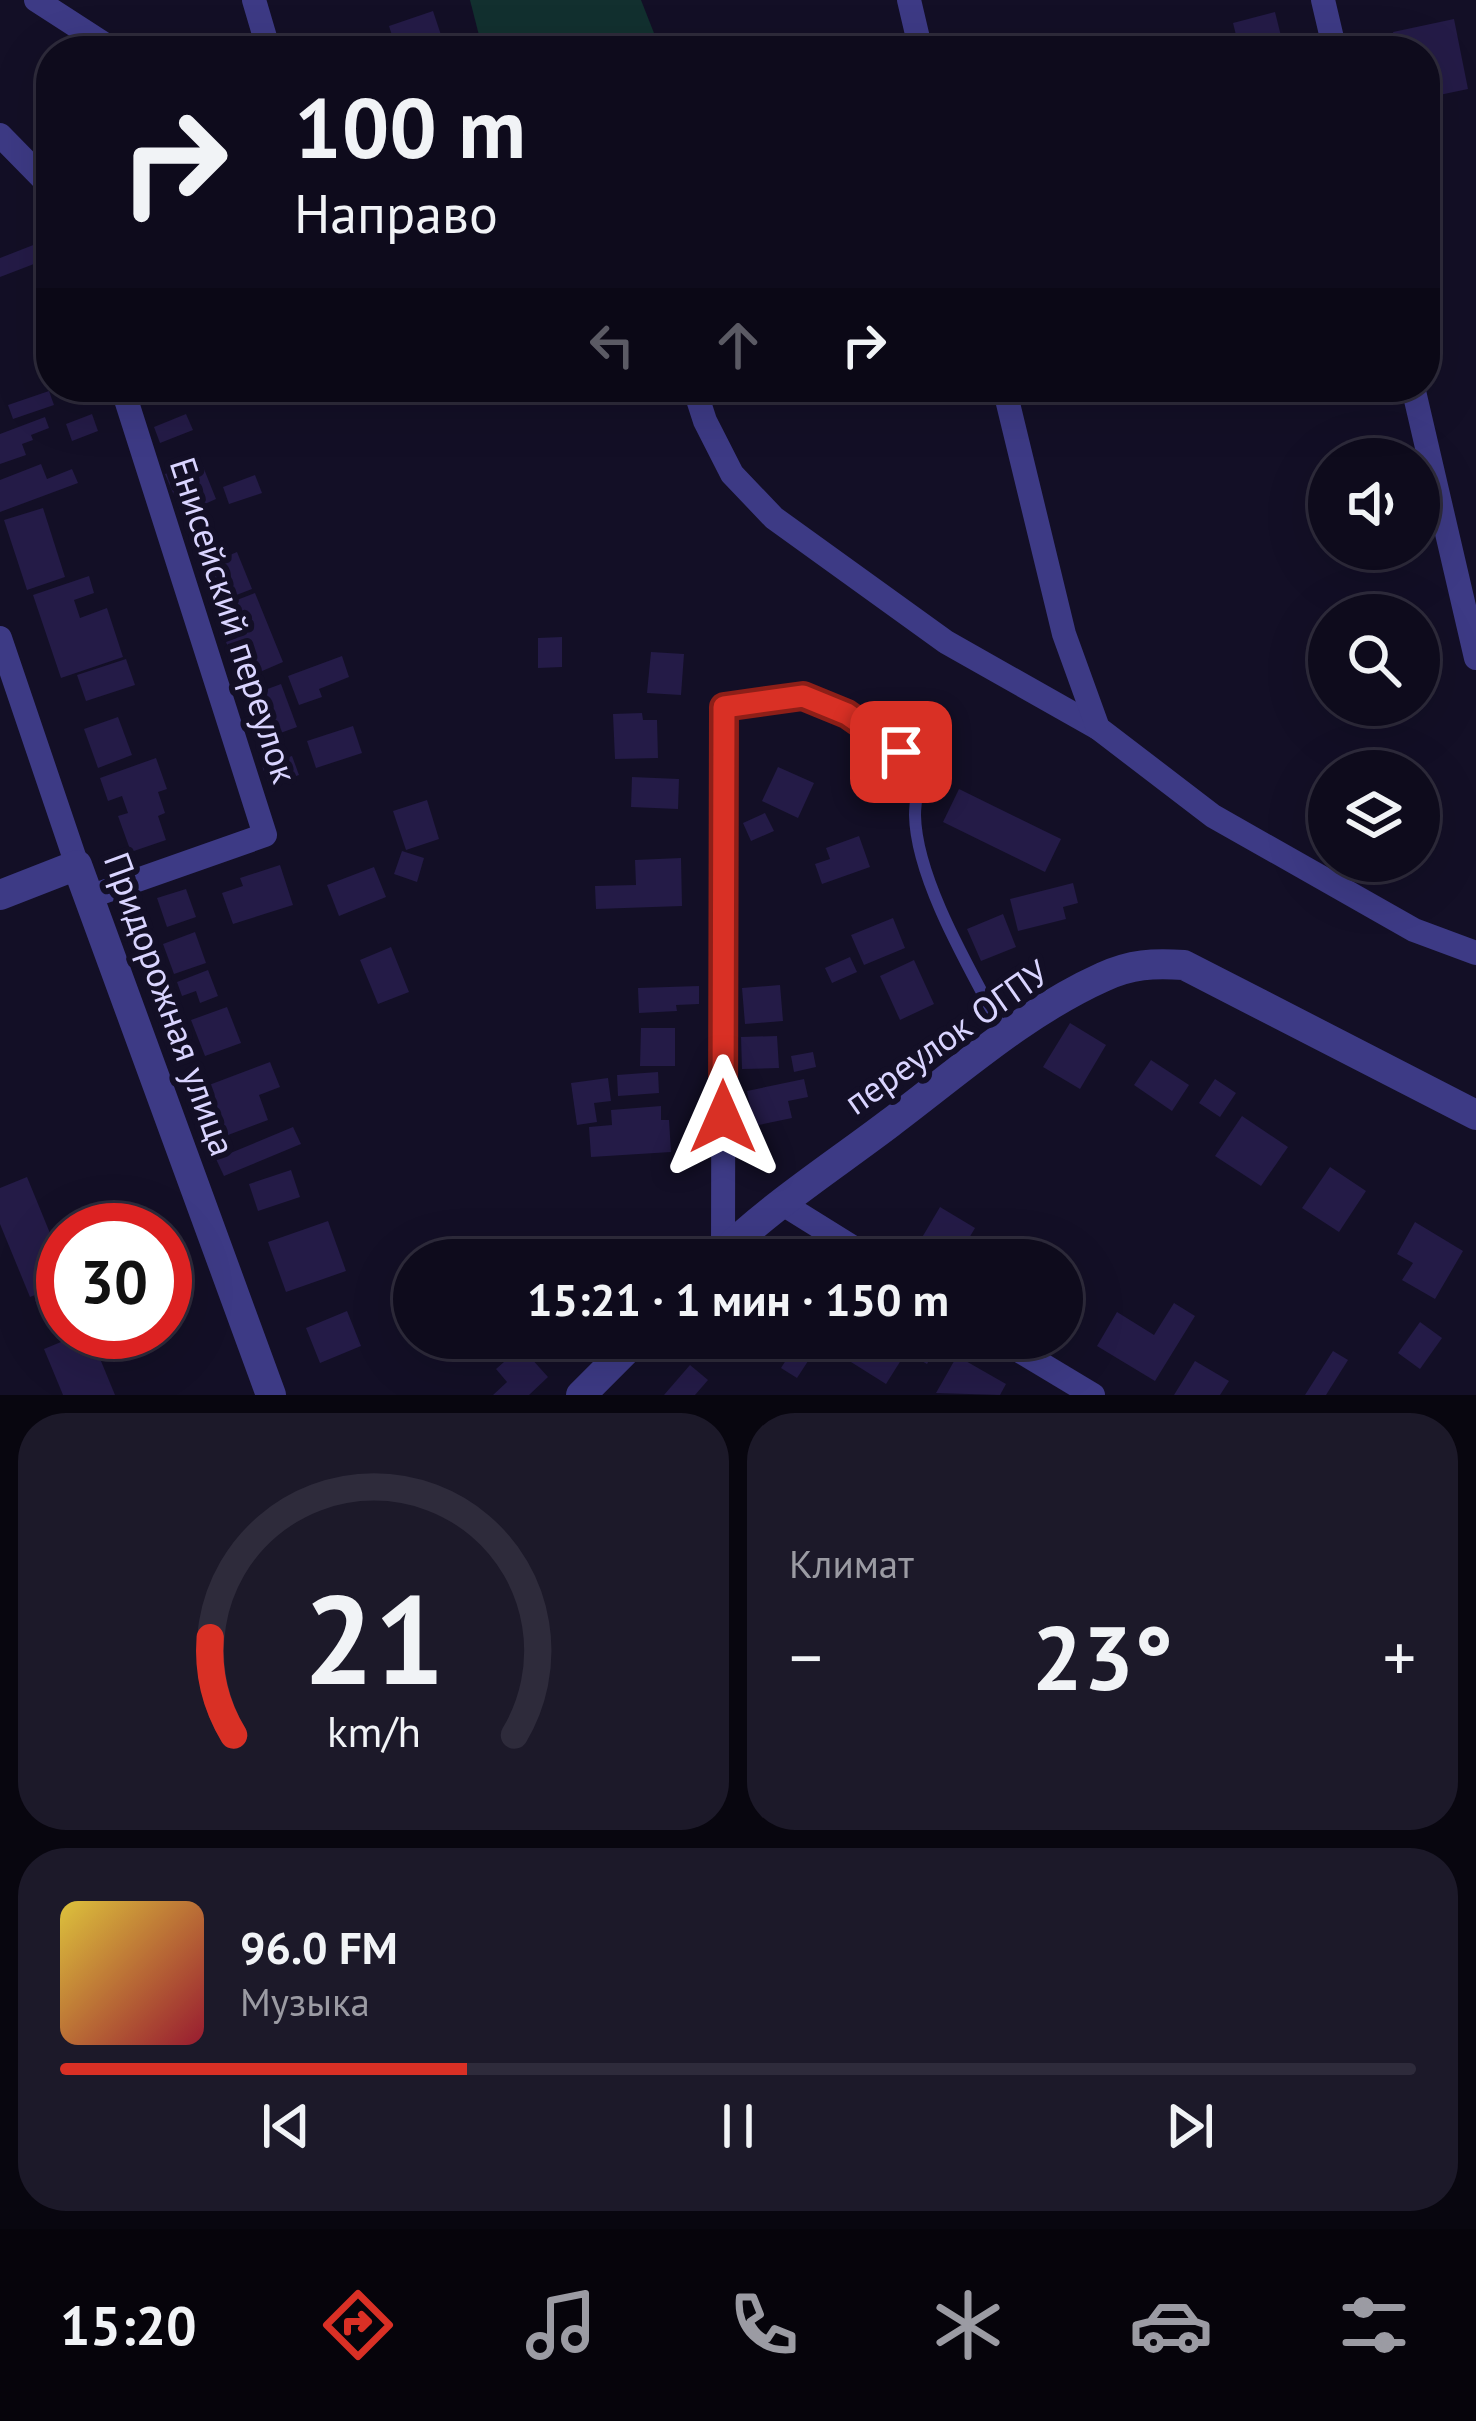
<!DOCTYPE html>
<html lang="ru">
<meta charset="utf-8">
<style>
body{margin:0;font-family:"PT Sans",sans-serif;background:#1c1929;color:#f1f3f6;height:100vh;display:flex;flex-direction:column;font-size:45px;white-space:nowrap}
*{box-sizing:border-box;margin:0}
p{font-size:39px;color:#9b9ba3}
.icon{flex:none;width:66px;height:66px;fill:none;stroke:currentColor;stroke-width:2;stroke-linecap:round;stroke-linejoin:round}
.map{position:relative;height:1395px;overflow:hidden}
.drawer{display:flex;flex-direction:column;gap:18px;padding:18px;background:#08060f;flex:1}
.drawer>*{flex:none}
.top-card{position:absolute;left:36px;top:36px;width:1404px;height:366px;border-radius:48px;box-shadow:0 12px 48px #0002,0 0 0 3px #2e2b3b;background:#0e0b1c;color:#f1f3f6;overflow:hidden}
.buttons{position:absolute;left:1308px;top:438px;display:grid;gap:24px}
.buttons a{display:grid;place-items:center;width:132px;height:132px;border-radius:50%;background:#0e0b1c;box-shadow:0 12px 48px #0002,0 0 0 3px #2e2b3b;font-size:60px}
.speed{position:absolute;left:36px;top:1203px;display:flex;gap:24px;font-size:60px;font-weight:700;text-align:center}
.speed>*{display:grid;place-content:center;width:156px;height:156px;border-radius:50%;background:#0e0b1c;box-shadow:0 12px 48px #0002,0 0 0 3px #2e2b3b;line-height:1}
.speed .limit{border:18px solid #d22;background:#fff;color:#111}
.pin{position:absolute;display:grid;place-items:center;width:102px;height:102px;color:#fff;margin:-51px;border-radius:24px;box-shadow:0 6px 18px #0006}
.me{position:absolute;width:132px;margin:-66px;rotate:0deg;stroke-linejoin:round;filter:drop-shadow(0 0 9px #0008)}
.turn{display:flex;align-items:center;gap:42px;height:252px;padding:0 60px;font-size:54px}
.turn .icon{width:156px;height:156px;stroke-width:2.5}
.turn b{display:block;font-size:84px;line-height:102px}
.lanes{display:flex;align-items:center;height:114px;padding:0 60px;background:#0003;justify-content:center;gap:60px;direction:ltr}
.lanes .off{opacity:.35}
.big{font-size:90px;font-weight:700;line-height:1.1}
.drawer .card{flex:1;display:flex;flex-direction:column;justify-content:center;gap:18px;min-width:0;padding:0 42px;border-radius:48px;background:#1c1929}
.drawer .dial{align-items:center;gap:0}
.dial svg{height:312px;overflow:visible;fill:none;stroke:#2e2b3b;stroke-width:7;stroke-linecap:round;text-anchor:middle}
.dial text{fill:#f1f3f6;stroke:none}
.song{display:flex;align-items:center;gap:36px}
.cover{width:144px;height:144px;border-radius:18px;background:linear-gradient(135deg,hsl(50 70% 55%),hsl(350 70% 35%))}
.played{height:12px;border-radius:6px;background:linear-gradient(90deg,#d93025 30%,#2e2b3b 30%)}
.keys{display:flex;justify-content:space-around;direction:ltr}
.heat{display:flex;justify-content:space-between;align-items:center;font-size:66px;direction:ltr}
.drawer .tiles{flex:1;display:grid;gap:18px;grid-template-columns:1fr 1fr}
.card:last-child{grid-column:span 2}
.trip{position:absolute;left:393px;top:1239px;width:690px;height:120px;border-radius:60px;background:#0e0b1c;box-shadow:0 12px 48px #0002,0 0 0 3px #2e2b3b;font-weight:700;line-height:120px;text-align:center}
.tabs{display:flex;height:192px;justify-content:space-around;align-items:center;background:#06040b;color:#9b9ba3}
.tabs .icon{width:84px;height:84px}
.tabs .current{color:#d93025}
.tabs b{font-size:54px;color:#f1f3f6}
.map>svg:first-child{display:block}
.green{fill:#12302f}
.building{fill:#241b47}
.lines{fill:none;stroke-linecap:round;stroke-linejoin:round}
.service{stroke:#3d3a85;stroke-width:12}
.minor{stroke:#3d3a85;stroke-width:24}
.tertiary{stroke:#3d3a85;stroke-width:30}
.route-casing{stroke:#8d1f18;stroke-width:30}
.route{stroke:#d93025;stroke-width:21}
.labels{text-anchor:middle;stroke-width:12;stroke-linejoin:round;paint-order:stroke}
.street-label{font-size:36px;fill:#d9d4ff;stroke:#130f26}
</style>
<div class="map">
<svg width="1476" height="1395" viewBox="0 0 1476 1395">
<rect width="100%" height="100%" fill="#130f26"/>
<path class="green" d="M 470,0 L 641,0 L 661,51 L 483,51 Z"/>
<g class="building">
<path d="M 433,11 L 442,38 L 397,51 L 389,26 Z"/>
<path d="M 1275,12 L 1283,44 L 1255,51 L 1240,51 L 1233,23 Z"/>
<path d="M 1454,19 L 1468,89 L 1425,98 L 1425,51 L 1397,51 L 1393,32 Z"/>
<path d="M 41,242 L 47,259 L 0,277 L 0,258 Z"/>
<path d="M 141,387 L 178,387 L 179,391 L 147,402 Z"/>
<path d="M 49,391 L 54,405 L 13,419 L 8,405 Z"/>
<path d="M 92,414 L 98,431 L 72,441 L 66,424 Z"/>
<path d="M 186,414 L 193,430 L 160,443 L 154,427 Z"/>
<path d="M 45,417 L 49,428 L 31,435 L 33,440 L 22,444 L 26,455 L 0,464 L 0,434 Z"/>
<path d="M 200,459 L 216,499 L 182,514 L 165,474 Z"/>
<path d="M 41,464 L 47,479 L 72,469 L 78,483 L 0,512 L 0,480 Z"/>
<path d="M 255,475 L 262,493 L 229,504 L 223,487 Z"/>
<path d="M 43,508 L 65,577 L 27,590 L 4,520 Z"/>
<path d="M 237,552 L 252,589 L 213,604 L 199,568 Z"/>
<path d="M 89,576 L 94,593 L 74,600 L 80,618 L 107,608 L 123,657 L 61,678 L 33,595 Z"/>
<path d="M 255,593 L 283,662 L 241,680 L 226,642 L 237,638 L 224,605 Z"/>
<path d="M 562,637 L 562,667 L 538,668 L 538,638 Z"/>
<path d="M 651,652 L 684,654 L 681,695 L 647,693 Z"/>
<path d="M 342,656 L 349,677 L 319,689 L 322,697 L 299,705 L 288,676 Z"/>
<path d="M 126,659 L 135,685 L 86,701 L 77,675 Z"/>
<path d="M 281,684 L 297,727 L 261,740 L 246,697 Z"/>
<path d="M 642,713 L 643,720 L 657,720 L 658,758 L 615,759 L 613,714 Z"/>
<path d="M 118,717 L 132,755 L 98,768 L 84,729 Z"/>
<path d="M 353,726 L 362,753 L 316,768 L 307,741 Z"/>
<path d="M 292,756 L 299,775 L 269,785 L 262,766 Z"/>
<path d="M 156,758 L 167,789 L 158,792 L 165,813 L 158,816 L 166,840 L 131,852 L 118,816 L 128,813 L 122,796 L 108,801 L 100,778 Z"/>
<path d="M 778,767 L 814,783 L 798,818 L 762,801 Z"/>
<path d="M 632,777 L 679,779 L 678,809 L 631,807 Z"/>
<path d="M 959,789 L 1061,839 L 1045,872 L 943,822 Z"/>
<path d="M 427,800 L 439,839 L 406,850 L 393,811 Z"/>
<path d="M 765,813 L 774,831 L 751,841 L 743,823 Z"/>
<path d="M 859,836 L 870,867 L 822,884 L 815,864 L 830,859 L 826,848 Z"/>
<path d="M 402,851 L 424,858 L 417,882 L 394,874 Z"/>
<path d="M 681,858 L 682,906 L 596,909 L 595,886 L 636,885 L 635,860 Z"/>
<path d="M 280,865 L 293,905 L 233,924 L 222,893 L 243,886 L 240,878 Z"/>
<path d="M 374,867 L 386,897 L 339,916 L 327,885 Z"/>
<path d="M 1073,883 L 1078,903 L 1063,907 L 1066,919 L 1018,931 L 1010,899 Z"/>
<path d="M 186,889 L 196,917 L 167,927 L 157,898 Z"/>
<path d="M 1003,914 L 1016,947 L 981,961 L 967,929 Z"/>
<path d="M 893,918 L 905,948 L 864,965 L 851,935 Z"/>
<path d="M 195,932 L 206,963 L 174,974 L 163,944 Z"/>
<path d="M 391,947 L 409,992 L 378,1004 L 360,960 Z"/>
<path d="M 850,957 L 857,972 L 832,983 L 825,968 Z"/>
<path d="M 914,960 L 934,1004 L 900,1020 L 880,976 Z"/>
<path d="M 208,970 L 218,996 L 200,1003 L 196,991 L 182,996 L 177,982 Z"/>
<path d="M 780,985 L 783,1021 L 745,1024 L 742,988 Z"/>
<path d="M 699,986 L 699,1004 L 676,1005 L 677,1011 L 639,1013 L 638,988 Z"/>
<path d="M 227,1007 L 241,1043 L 205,1056 L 191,1020 Z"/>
<path d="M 1070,1023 L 1106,1045 L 1080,1089 L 1043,1067 Z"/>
<path d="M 641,1028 L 675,1028 L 675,1066 L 640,1066 Z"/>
<path d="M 777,1036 L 779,1068 L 742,1069 L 741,1037 Z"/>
<path d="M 813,1052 L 816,1067 L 794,1072 L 791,1056 Z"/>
<path d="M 1151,1060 L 1189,1085 L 1172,1111 L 1134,1085 Z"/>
<path d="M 270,1062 L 280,1087 L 259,1095 L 268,1120 L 228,1135 L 209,1085 Z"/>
<path d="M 658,1072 L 659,1093 L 618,1096 L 617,1075 Z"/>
<path d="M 608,1078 L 611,1101 L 594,1103 L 597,1122 L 577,1125 L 571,1083 Z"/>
<path d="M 804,1079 L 808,1097 L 788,1101 L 792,1118 L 754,1126 L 747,1091 Z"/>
<path d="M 1215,1079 L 1236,1093 L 1220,1117 L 1199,1103 Z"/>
<path d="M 661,1106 L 661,1120 L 669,1120 L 671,1152 L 591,1157 L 589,1127 L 612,1125 L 611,1110 Z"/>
<path d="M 1242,1116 L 1288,1147 L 1261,1186 L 1215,1156 Z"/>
<path d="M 293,1127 L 301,1144 L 224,1176 L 216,1159 Z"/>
<path d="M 1330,1167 L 1366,1191 L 1339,1232 L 1302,1208 Z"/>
<path d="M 291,1170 L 300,1197 L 258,1211 L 249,1184 Z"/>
<path d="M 27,1177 L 63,1265 L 63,1284 L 30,1297 L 0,1224 L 0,1188 Z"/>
<path d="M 940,1207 L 975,1228 L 956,1260 L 920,1241 Z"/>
<path d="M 328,1221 L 346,1271 L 286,1292 L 268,1242 Z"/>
<path d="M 1415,1222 L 1463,1251 L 1435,1299 L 1402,1280 L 1413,1263 L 1397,1254 Z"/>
<path d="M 593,1242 L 627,1253 L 624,1260 L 555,1260 L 551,1249 Z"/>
<path d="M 63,1289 L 63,1307 L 42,1316 L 35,1300 Z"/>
<path d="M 1174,1303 L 1195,1316 L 1155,1381 L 1097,1346 L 1117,1312 L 1154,1335 Z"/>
<path d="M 347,1311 L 361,1346 L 320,1363 L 306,1328 Z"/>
<path d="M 1420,1322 L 1442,1338 L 1420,1369 L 1398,1353 Z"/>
<path d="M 85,1332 L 89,1332 L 115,1395 L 63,1395 L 44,1349 Z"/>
<path d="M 800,1338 L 823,1338 L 797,1378 L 781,1368 Z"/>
<path d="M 867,1338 L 915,1338 L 886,1384 L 851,1362 Z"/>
<path d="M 921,1338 L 931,1338 L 939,1343 L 927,1364 L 911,1355 Z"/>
<path d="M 521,1347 L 548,1377 L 529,1395 L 493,1395 L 507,1382 L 496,1369 Z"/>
<path d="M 1333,1351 L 1348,1360 L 1326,1395 L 1305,1395 Z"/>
<path d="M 957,1356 L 1006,1384 L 1000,1395 L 936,1393 Z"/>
<path d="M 1195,1361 L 1229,1381 L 1220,1395 L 1174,1395 Z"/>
<path d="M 690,1365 L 708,1380 L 695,1395 L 664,1395 Z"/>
</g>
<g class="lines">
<path class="service" d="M 724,707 C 747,704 779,695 801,697 C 835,699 904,747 919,777 C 918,789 915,802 915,815 C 916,881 974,976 1005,1035"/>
<g class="minor">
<path d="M 36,0 L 115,51"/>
<path d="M 254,0 L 269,51"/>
<path d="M 909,0 L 921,51"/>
<path d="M 1323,0 L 1335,51"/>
<path d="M 0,135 L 51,187"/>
<path d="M 694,387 L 705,421 L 732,474 L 774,518 L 946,642 L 1098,728"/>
<path d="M 1004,387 L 1064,634 L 1098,728 L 1213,816 L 1414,930 L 1476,953"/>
<path d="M 1413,387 L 1476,658"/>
<path d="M 0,638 L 77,865"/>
<path d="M 89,897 L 265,835 L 122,387"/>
<path d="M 783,1204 L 873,1260"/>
<path d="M 723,1253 L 724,707"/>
<path d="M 998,1338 L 1093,1395"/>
</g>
<g class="tertiary">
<path d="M 0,895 L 77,865 L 271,1395"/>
<path d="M 716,1260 C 768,1208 832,1167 890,1123 C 958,1072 1025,1012 1103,977 C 1131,964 1153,963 1184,965 L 1476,1115"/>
<path d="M 581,1395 L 638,1338"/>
</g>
</g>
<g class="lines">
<g class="route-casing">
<path id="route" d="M 723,1117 L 724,707 L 803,696 L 847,714 L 901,752"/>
</g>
<use href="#route" class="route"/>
</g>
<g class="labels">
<g class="street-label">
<text transform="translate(234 620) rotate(72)" y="13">Енисейский переулок</text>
<text transform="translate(170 1004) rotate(70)" y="13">Придорожная улица</text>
<text transform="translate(946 1037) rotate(-35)" y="13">переулок ОГПУ</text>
</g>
</g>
</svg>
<div class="buttons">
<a><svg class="icon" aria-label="sound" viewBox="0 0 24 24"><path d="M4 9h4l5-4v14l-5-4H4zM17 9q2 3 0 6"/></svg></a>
<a><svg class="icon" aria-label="search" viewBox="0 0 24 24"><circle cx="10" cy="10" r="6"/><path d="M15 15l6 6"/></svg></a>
<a><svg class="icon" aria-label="layers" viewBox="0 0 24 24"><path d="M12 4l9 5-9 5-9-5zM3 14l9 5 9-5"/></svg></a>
</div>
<div class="speed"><div class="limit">30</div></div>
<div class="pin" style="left:901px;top:752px;background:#d93025"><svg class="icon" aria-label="arrive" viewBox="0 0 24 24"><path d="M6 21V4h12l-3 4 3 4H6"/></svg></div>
<svg class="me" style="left:723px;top:1117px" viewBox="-20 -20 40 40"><path d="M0-17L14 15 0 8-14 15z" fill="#d93025" stroke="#fff" stroke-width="4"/></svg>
<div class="trip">15:21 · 1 мин · 150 m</div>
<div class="top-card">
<div class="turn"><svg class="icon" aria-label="right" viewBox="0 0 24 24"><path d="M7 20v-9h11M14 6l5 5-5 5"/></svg><div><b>100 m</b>Направо</div></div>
<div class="lanes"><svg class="icon off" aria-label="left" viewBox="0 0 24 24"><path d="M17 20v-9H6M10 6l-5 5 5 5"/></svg><svg class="icon off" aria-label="ahead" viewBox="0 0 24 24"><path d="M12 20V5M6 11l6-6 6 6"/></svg><svg class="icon" aria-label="right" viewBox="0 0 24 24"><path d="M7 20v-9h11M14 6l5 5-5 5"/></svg></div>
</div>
</div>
<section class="drawer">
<div class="tiles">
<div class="card dial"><svg viewBox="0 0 100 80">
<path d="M14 69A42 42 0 1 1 86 69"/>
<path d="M14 69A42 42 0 0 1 8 44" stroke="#d93025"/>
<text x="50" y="56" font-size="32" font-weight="700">21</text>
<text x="50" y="72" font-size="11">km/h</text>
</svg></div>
<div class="card"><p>Климат</p>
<div class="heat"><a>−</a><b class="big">23°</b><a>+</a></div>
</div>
<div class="card">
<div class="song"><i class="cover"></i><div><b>96.0 FM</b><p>Музыка</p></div></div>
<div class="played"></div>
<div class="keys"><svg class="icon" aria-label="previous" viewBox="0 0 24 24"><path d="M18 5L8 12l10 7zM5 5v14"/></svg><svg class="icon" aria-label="pause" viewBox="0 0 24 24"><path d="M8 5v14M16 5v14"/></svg><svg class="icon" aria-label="next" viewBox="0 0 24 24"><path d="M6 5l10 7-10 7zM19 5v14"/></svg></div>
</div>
</div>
</section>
<nav class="tabs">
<b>15:20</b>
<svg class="icon current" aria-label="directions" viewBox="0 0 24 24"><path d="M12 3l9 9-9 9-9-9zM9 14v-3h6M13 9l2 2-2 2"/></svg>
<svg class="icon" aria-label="music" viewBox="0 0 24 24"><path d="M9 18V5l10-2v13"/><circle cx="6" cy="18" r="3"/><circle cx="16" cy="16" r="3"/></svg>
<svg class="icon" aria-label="phone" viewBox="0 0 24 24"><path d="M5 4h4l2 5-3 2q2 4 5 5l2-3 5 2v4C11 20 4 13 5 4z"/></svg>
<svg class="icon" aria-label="climate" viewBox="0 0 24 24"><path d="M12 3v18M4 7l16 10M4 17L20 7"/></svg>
<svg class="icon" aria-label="car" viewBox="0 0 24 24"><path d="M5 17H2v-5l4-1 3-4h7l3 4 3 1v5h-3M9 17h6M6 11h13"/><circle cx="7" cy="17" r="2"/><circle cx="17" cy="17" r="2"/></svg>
<svg class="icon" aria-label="filters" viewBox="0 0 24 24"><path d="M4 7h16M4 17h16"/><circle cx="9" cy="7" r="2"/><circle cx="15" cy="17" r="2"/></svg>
</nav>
